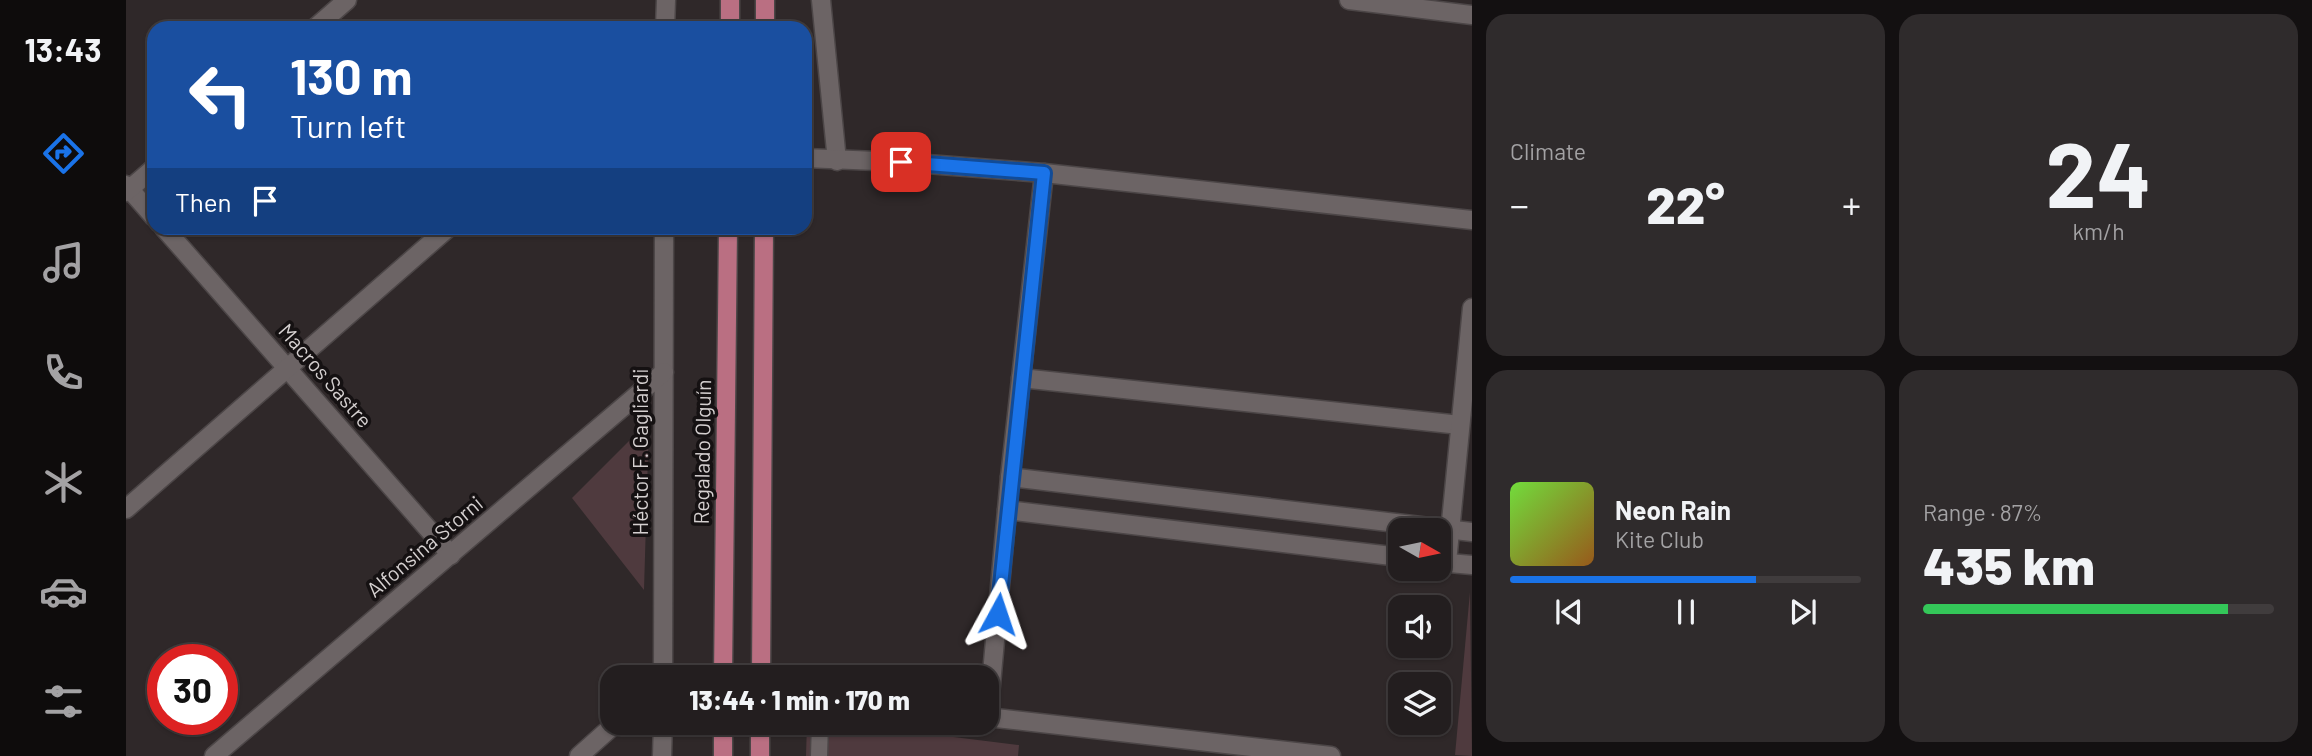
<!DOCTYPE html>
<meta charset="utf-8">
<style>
body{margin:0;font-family:Barlow,sans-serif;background:#2f2b2c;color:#f1f3f6;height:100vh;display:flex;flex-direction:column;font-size:26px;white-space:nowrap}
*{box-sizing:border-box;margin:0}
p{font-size:23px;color:#a3a2a4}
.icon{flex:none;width:38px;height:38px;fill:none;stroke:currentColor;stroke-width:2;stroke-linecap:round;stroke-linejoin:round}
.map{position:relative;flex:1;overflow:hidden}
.drawer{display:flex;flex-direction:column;gap:14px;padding:14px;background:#131011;width:840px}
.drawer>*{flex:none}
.guide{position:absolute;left:21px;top:21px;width:665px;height:214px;border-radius:21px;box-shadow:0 2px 5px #0004,0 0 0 2px #403c3d;background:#1a4fa0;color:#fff;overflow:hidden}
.needle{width:46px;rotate:99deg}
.fabs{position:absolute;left:1262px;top:518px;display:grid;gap:14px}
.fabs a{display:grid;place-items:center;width:63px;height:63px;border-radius:14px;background:#231e1f;box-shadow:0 2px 5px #0004,0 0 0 2px #403c3d;font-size:35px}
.speed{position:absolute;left:21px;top:644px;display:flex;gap:14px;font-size:35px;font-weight:700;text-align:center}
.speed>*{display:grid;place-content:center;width:91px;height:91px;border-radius:50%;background:#231e1f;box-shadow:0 2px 5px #0004,0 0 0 2px #403c3d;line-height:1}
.speed .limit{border:10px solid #d22;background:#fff;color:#111}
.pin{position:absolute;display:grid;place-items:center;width:60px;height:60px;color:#fff;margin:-30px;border-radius:14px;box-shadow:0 4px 10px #0006}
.me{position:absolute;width:77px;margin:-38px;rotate:5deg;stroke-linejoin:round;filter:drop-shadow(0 0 5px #0008)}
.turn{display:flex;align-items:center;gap:24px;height:147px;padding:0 28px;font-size:32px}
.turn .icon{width:91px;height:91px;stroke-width:2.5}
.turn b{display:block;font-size:49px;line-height:60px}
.then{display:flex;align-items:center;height:66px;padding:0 28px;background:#0003;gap:14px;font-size:26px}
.big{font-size:52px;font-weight:800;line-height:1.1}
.drawer .card{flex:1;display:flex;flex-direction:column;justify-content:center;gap:10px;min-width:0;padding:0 24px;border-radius:21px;background:#2f2b2c}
.drawer .dial{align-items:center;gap:0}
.dial b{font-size:91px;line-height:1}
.song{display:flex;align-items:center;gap:21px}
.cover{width:84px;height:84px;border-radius:10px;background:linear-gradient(135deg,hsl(100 70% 55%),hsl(30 70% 35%))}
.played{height:7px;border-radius:4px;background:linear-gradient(90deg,#1a73e8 70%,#403c3d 70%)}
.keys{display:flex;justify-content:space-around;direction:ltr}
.heat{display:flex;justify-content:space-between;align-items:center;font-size:38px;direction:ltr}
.charge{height:10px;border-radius:5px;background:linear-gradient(90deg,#34c759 87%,#403c3d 0)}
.drawer .tiles{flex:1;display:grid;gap:14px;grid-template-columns:repeat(2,1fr)}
.trip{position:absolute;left:474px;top:665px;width:399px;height:70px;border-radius:21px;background:#231e1f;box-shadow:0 2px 5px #0004,0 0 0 2px #403c3d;font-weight:800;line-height:70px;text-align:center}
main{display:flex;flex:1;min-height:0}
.menu{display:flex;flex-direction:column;width:126px;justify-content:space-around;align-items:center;background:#0e0c0c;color:#a3a2a4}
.menu .icon{width:49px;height:49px}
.menu .selected{color:#1a73e8}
.menu b{font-size:32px;color:#f1f3f6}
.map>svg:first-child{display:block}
.green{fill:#4f3a3e}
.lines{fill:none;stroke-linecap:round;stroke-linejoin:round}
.pedestrian-casing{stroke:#4c4647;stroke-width:19}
.minor-casing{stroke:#4c4647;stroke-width:21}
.primary-casing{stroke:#4c4647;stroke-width:21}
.pedestrian{stroke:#6c6465;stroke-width:16}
.minor{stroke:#6c6465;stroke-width:18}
.primary{stroke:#ba6f82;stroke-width:18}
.route-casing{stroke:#114b97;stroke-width:18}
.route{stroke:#1a73e8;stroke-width:12}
.labels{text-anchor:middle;stroke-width:7;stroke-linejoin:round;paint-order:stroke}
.street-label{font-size:21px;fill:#d5d0d0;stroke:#151112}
</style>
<main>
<nav class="menu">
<b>13:43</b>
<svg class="icon selected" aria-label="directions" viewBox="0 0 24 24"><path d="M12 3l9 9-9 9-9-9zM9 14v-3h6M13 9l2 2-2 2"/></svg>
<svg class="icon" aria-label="music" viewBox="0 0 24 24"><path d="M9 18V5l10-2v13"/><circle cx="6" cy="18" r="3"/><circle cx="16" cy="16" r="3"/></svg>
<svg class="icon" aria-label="phone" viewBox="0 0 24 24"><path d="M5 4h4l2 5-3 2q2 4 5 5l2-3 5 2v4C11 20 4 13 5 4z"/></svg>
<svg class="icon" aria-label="climate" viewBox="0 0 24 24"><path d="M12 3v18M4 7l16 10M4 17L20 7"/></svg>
<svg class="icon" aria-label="car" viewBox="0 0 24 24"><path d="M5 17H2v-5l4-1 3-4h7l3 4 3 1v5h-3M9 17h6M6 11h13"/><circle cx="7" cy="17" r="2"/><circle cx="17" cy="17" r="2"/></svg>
<svg class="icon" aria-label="filters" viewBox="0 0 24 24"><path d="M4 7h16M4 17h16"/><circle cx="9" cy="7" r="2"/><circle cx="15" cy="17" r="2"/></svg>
</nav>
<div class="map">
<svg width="1346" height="756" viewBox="0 0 1346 756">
<rect width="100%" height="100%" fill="#2f2829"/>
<g class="green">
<path d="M 523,421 L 518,590 L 446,498 Z"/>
<path d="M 1344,592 L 1346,756 L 1329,755 Z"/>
<path d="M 681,723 L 715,723 L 893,745 L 892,756 L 680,756 Z"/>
</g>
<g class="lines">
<g class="pedestrian-casing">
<path id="pedestrian" d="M 693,756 L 694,723"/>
</g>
<g class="minor-casing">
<g id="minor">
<path d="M 695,0 L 711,161"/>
<path d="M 1223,0 L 1346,15"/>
<path d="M 189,28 L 221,0"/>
<path d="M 539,28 L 540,0"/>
<path d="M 679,158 L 775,162 L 918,173 L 1346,220"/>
<path d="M 0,185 L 28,217"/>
<path d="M 0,192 L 28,168"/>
<path d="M 38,228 L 325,555"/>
<path d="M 895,378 L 1334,425"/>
<path d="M 884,477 L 1346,532"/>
<path d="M 0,509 L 322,228"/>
<path d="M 881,510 L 1274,557"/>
<path d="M 1312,562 L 1346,565"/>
<path d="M 1321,562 L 1346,308"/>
<path d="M 537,677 L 538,228"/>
<path d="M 861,717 L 1205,756"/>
<path d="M 862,717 L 884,477 L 918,173"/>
<path d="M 88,756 L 538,372"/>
<path d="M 453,756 L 490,723"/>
<path d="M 536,756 L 537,723"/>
</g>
</g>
<g class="primary-casing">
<g id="primary">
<path d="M 604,28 L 604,0"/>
<path d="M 639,28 L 639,0"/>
<path d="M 597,677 L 602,228"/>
<path d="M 635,677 L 638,228"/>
<path d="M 597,756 L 597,723"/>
<path d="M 634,756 L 634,723"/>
</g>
</g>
<use href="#pedestrian" class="pedestrian"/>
<use href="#minor" class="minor"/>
<use href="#primary" class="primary"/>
</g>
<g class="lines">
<g class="route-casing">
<path id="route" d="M 775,162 L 918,173 L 872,614"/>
</g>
<use href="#route" class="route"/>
</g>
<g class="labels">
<g class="street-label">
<text transform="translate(199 376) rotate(49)" y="7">Macros Sastre</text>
<text transform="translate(515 452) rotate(-90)" y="7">Héctor F. Gagliardi</text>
<text transform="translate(577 452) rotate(-89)" y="7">Regalado Olguín</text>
<text transform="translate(299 547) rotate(-40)" y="7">Alfonsina Storni</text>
</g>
</g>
</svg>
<div class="fabs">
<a><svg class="needle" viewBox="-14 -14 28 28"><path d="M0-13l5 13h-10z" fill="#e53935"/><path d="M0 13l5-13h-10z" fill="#a3a2a4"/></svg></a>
<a><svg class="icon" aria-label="sound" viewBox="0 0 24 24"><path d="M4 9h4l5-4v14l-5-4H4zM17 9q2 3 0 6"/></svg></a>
<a><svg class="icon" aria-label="layers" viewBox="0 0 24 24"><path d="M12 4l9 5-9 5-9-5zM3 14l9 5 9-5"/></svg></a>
</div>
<div class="speed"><div class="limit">30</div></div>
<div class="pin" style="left:775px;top:162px;background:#d93025"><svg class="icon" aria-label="arrive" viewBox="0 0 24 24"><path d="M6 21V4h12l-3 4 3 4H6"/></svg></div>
<svg class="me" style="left:872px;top:614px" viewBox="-20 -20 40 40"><path d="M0-17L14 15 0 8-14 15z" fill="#1a73e8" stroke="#fff" stroke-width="4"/></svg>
<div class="trip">13:44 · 1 min · 170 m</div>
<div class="guide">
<div class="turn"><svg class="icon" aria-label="left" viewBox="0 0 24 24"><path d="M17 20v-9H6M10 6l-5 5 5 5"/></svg><div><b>130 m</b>Turn left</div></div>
<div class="then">Then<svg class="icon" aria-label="arrive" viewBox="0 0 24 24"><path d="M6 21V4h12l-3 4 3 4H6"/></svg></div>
</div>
</div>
<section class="drawer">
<div class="tiles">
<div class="card"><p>Climate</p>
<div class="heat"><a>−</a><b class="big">22°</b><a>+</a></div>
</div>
<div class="card dial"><b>24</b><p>km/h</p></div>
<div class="card">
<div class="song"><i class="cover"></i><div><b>Neon Rain</b><p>Kite Club</p></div></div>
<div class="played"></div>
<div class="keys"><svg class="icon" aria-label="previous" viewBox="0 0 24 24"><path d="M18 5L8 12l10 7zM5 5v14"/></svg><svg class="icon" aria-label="pause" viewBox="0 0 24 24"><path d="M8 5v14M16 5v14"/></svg><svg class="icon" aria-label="next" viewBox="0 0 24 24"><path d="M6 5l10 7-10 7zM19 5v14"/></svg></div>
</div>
<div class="card"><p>Range · 87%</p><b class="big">435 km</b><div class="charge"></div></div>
</div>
</section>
</main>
